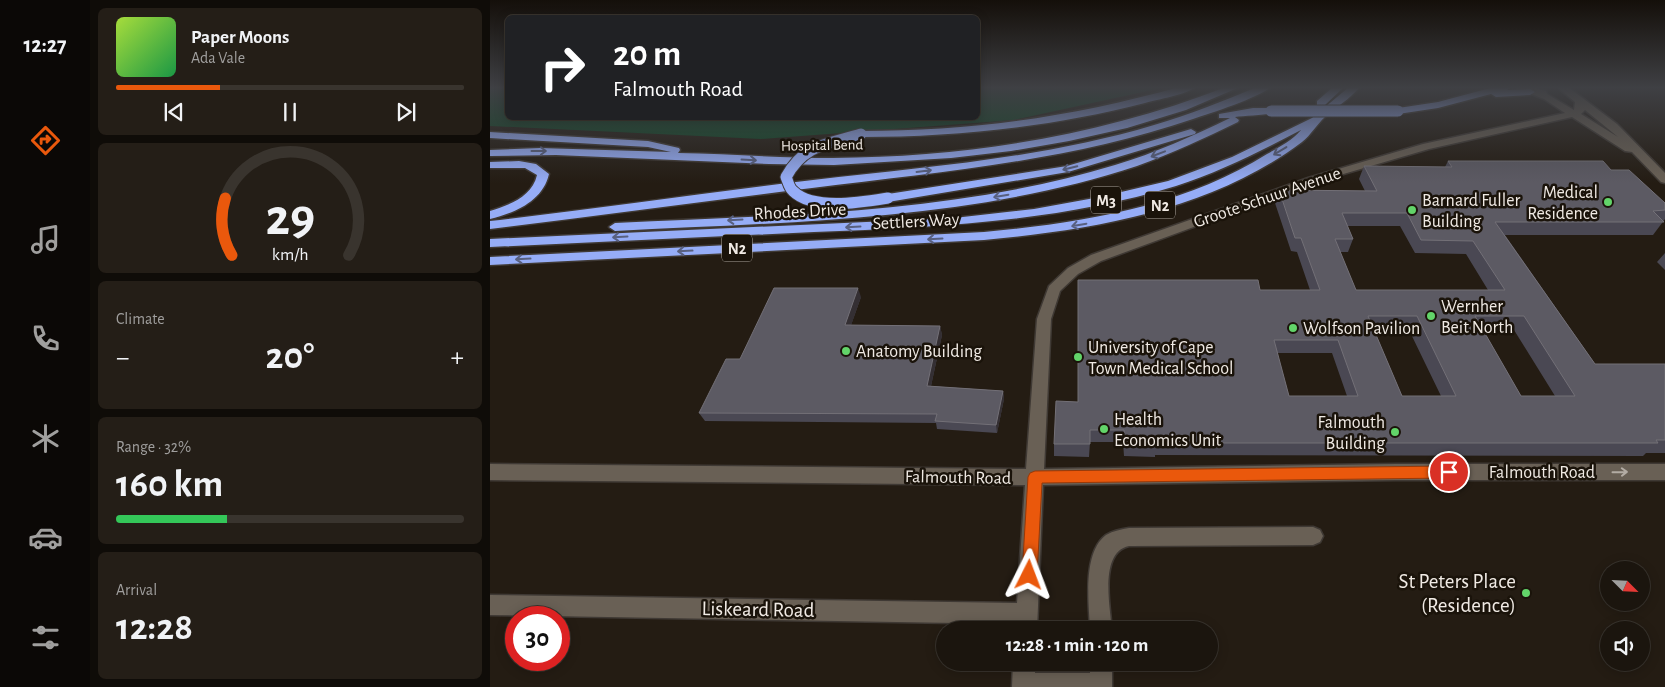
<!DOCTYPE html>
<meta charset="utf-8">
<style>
body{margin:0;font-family:"Alegreya Sans",sans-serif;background:#241e17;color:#f1f3f6;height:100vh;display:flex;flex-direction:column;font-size:19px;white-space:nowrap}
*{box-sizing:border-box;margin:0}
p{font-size:16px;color:#a09f9e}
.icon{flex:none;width:28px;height:28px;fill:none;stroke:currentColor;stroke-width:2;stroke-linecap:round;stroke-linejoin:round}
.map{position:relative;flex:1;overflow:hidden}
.details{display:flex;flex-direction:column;gap:8px;padding:8px;background:#0f0c08;width:400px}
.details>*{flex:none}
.guide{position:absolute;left:15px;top:15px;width:475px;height:105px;border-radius:8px;box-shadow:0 2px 12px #0003,0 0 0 1px #39342e;background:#202124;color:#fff;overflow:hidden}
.needle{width:32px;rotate:114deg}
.fabs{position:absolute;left:1110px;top:561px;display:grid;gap:10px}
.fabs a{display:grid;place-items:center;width:50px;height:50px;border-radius:50%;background:#1b150e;box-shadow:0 2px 12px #0003,0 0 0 1px #39342e;font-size:25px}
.speed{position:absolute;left:15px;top:606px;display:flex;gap:10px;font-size:25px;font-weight:700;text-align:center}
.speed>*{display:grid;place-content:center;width:65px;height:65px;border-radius:50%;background:#1b150e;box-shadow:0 2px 12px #0003,0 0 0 1px #39342e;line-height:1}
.speed .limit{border:8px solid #d22;background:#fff;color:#111}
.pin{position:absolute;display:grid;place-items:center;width:42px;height:42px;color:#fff;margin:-21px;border:2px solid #fff;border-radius:50%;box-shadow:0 1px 5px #0007}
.me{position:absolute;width:55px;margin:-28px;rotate:3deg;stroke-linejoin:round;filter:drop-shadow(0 0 4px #0008)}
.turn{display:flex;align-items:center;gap:18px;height:105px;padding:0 25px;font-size:22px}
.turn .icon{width:65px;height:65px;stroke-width:2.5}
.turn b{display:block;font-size:35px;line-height:42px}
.big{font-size:38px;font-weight:600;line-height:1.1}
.details .tile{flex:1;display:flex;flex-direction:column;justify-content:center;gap:8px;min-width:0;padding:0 18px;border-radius:8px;background:#241e17}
.details .dial{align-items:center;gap:0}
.dial svg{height:130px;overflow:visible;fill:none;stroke:#39342e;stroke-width:7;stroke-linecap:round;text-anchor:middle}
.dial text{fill:#f1f3f6;stroke:none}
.song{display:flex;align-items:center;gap:15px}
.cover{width:60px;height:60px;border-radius:8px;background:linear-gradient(135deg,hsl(80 70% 55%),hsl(140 70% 35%))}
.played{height:5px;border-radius:2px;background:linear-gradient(90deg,#ea580c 30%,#39342e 30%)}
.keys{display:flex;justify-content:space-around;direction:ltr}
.heat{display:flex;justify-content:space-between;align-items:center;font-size:28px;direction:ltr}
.charge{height:8px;border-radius:4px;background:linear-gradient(90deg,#34c759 32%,#39342e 0)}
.trip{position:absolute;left:446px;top:621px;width:282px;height:50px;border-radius:25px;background:#1b150e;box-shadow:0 2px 12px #0003,0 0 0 1px #39342e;font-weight:600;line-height:50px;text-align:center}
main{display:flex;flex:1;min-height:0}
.tabs{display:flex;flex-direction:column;width:90px;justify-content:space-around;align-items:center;background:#0b0806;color:#a09f9e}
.tabs .icon{width:35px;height:35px}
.tabs .on{color:#ea580c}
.tabs b{font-size:22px;color:#f1f3f6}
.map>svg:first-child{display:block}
.green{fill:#104726}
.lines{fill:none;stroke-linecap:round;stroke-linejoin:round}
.minor-casing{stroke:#3f3934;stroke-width:3}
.highway-casing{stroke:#3f3934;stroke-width:3}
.minor{fill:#696055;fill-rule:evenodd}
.highway{fill:#96adf7;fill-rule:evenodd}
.highway-bridge-casing{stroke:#3f3934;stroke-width:13;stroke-linecap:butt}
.highway-bridge{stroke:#96adf7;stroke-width:11}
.wall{fill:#4a4853;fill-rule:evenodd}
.shaded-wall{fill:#342f33}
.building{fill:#5c5a63;stroke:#737077;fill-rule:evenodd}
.oneway{stroke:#586080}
.oneway2{stroke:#b3aca4}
.route{fill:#ea580c;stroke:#983908}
.poi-dot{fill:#62d469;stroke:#1a130a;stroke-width:2}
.labels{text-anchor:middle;stroke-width:5;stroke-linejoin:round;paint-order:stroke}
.far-street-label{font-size:15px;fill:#f0eae4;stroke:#1a130a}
.shield{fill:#1a130a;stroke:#b0aaa3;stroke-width:1}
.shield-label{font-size:16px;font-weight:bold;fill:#f0eae4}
.poi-label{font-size:18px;fill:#f0eae4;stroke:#1a130a;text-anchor:start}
.street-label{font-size:18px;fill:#f0eae4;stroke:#1a130a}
.near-poi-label{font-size:21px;fill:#f0eae4;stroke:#1a130a;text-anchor:end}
.near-street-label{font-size:21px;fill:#f0eae4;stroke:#1a130a}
</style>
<main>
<nav class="tabs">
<b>12:27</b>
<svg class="icon on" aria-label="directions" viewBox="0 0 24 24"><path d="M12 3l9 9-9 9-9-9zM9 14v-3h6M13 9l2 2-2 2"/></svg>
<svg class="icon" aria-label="music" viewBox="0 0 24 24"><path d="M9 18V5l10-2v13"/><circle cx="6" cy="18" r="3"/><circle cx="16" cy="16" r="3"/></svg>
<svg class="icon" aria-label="phone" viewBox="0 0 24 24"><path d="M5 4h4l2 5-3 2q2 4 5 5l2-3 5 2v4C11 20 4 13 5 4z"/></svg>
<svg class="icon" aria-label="climate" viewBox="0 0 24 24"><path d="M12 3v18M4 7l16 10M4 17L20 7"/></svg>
<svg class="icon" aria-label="car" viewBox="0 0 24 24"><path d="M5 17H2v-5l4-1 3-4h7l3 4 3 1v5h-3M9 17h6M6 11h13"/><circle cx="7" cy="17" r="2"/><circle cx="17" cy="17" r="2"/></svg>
<svg class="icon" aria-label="filters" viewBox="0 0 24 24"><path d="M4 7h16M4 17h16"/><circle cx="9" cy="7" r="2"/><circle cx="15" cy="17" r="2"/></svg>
</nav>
<section class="details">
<div class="tile">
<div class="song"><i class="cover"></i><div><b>Paper Moons</b><p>Ada Vale</p></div></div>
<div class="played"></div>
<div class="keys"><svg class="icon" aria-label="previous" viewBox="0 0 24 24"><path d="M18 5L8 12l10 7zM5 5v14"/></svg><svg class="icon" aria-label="pause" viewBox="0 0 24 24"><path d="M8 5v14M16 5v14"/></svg><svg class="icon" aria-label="next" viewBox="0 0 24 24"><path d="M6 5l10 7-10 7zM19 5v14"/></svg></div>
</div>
<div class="tile dial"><svg viewBox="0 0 100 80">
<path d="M14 69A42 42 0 1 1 86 69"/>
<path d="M14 69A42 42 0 0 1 10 34" stroke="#ea580c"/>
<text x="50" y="56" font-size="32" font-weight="700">29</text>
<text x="50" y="72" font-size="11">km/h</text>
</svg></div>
<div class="tile"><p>Climate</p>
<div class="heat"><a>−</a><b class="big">20°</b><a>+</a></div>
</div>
<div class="tile"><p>Range · 32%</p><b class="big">160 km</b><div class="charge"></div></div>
<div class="tile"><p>Arrival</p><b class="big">12:28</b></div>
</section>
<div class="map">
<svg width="1175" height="687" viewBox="0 0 1175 687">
<rect width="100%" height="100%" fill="#241c13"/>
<path class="green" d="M 0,87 L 17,87 L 18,118 L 488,118 L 488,87 L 676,87 L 524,120 L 271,139 L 0,126 Z"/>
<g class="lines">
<g class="minor-casing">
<g id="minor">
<path d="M 1023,87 L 1041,87 L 1056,91 L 1057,94 L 1084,110 L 1085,102 L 1067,87 L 1078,87 L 1127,124 L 1175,173 L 1175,183 L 1171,182 L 1142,152 L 1135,151 L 1082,117 L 939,149 L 826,182 L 611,261 L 588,274 L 570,291 L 561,319 L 554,469 L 906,464 L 1175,464 L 1175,480 L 906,480 L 553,485 L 547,630 L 525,630 L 526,624 L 0,615 L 0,595 L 527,603 L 535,485 L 0,480 L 0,464 L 536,469 L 547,319 L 559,286 L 578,268 L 601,255 L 818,178 L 933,144 L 1075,113 L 1054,99 ZM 1095,110 L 1128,137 L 1091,114 Z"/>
<path d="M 823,527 L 830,530 L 833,536 L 830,542 L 823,545 L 639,546 C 609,552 620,607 622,630 L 600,630 C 599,604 592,553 616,535 C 623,531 632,529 639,528 Z"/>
<path d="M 523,662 L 545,662 L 545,673 L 600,673 L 600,662 L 622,662 L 622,687 L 522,687 Z"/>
</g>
</g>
<g class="highway-casing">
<g id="highway">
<path d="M 689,87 L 706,87 C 696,95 668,99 655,103 C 561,127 468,137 371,137 L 366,134 L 371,131 C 483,131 582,117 689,87 Z"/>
<path d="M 736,87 L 750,87 L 696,110 L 637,128 L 579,141 L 521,151 L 461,158 L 344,165 L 279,164 L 66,155 L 0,156 L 0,150 L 50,148 L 181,152 L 158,147 L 0,138 L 0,132 L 158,141 L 189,148 L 190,150 L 188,153 C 240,154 291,158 343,158 C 478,157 610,136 736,87 Z"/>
<path d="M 767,87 L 781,87 C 768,98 721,113 703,119 C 580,161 450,172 322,188 C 214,201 107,216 0,229 L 0,221 C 108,209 215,193 323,180 C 437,167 554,158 664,125 C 699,115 733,101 767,87 Z"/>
<path d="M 843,87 L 854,87 L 835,105 L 827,105 L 827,101 Z"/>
<path d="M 859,87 L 870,87 C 860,99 846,107 835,117 C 827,124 821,135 812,142 C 722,210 603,230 494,240 L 0,265 L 0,257 L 494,232 C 591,223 693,207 777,154 C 789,147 802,141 811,130 C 771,151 730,172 686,186 C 568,222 446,227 324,232 C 216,237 108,242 0,247 L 0,239 L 464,218 L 544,209 L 610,197 L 678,181 L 742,157 L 822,118 Z"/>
<path d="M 1004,87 L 1021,87 L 1017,90 L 1040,89 L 1045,92 L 1040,95 L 1006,97 L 1001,94 L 948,108 L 908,114 L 903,111 L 908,108 L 948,102 Z"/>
<path d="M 763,108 L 781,108 L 786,111 C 780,116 755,115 745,117 L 749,120 L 748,122 C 715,138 681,154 647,166 C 480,221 299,222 125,231 L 119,227 L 125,223 C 291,215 464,214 625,165 C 665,153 703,136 740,118 L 729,118 L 729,114 Z"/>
<path d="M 701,129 L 706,132 L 705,134 L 578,172 L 398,202 L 392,198 L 398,194 L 577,166 Z"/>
<path d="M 29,161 L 46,164 L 59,174 C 53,201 25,213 0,219 L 0,211 C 19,205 42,197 47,175 L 35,168 L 0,168 L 0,162 Z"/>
</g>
</g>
<use href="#minor" class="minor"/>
<use href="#highway" class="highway"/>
<g class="highway-bridge-casing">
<g id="highway-bridge">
<path d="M 781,111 L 908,111"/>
<path d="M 371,134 C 338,144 314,144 296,177 C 298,181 299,188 303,191 C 323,211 373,202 398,198"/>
</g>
</g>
<use href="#highway-bridge" class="highway-bridge"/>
</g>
<g class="wall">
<path d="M 958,161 L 1121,170 L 1175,203 L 1175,219 L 1163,235 L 1015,235 L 1105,364 L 1175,364 L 1175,453 L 1156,453 L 1153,456 L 665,455 L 665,457 L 634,456 L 633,442 L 600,442 L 599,457 L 564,456 L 564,444 L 588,402 L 770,290 L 820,290 L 807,252 L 801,251 L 785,203 L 789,190 L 875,191 L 869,179 L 874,166 L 955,167 ZM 857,226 L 910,226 L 925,253 L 976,254 L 998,290 L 866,290 L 850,252 L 858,252 L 863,239 ZM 884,330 L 919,330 L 951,396 L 912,396 ZM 993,330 L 1024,330 L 1065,396 L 1031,396 ZM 787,353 L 842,353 L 857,396 L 799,396 Z"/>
<path d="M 1175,253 L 1175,270 L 1167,262 Z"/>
<path d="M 371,297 L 361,325 L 450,326 L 452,335 L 441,386 L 513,391 L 514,399 L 507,433 L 447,429 L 446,423 L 215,421 L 209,413 L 250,359 Z"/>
</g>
<g class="shaded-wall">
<path d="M 368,288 L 371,297 L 358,334 L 355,325 Z"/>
<path d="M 450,326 L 452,335 L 439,395 L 437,386 Z"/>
<path d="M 513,391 L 514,399 L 507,433 L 506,425 Z"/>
</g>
<g class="building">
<path d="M 958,161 L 1113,161 L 1121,170 L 1139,170 L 1175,203 L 1175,210 L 1163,211 L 1174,222 L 1005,222 L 1105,364 L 1175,364 L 1175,440 L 1166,440 L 1168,443 L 667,443 L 667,445 L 635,444 L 634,430 L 600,430 L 600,444 L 564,444 L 566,401 L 588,402 L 588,280 L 768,280 L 770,290 L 830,290 L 811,238 L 805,238 L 789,190 L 887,191 L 874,166 L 962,167 ZM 852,213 L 917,213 L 931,240 L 983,241 L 1015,290 L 866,290 L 845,239 L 863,239 ZM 878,316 L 927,316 L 966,396 L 912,396 ZM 985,316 L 1034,316 L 1085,396 L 1031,396 ZM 784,340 L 848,340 L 868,396 L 799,396 Z"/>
<path d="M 284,288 L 368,288 L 355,325 L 450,326 L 437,386 L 513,391 L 506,425 L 445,421 L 447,414 L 209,413 L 236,359 L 250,359 Z"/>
</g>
<defs><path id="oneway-shaft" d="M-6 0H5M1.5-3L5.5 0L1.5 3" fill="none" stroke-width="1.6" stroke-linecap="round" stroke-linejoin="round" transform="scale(1.25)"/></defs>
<g class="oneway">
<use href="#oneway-shaft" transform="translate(49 151)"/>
<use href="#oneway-shaft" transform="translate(790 151) rotate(149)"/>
<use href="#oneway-shaft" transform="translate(668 154) rotate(159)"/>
<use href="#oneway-shaft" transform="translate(259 160) rotate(3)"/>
<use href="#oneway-shaft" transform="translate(580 168) rotate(166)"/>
<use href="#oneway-shaft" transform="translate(434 171) rotate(-7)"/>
<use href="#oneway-shaft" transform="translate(511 196) rotate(170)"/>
<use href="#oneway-shaft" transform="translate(245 220) rotate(177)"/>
<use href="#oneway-shaft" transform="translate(589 225) rotate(170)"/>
<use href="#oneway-shaft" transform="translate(363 227) rotate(177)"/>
<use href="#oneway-shaft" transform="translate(130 237) rotate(177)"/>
<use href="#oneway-shaft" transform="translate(445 239) rotate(177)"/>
<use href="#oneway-shaft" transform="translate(195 251) rotate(177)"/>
<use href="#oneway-shaft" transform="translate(33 259) rotate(177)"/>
</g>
<use class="oneway2" href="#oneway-shaft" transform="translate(1130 472) rotate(-1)"/>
<linearGradient id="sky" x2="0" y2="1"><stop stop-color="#140f0a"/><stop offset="0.48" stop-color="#3f4044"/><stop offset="1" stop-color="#3f4044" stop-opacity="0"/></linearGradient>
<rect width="1175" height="183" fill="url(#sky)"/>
<path class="route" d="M 959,466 L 964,468 L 966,472 L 964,476 L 959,478 L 552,483 L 547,575 L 545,580 L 539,582 L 534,580 L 532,575 L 538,477 L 540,473 L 545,471 Z"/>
<g class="poi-dot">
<circle cx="1118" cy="202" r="5"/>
<circle cx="922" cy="210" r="5"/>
<circle cx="941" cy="316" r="5"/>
<circle cx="803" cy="328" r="5"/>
<circle cx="356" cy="351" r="5"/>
<circle cx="588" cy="357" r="5"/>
<circle cx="614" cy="429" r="5"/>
<circle cx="905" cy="432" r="5"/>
<circle cx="1036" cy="593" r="5"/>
</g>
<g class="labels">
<g class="far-street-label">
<text transform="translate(332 145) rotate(-1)" y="5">Hospital Bend</text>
</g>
<g class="shield">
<rect x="601" y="186.5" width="30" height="27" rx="4"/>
<rect x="655" y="191.5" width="30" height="27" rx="4"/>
<rect x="232" y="234.5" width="30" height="27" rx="4"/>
</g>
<g class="shield-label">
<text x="616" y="206">M3</text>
<text x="670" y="211">N2</text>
<text x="247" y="254">N2</text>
</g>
<g class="poi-label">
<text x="1108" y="198" text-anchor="end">Medical<tspan x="1108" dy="21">Residence</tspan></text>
<text x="932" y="206">Barnard Fuller<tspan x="932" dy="21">Building</tspan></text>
<text x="951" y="312">Wernher<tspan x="951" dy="21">Beit North</tspan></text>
<text x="813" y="334">Wolfson Pavilion</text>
<text x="598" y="353">University of Cape<tspan x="598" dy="21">Town Medical School</tspan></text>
<text x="366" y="357">Anatomy Building</text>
<text x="624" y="425">Health<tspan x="624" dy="21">Economics Unit</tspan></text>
<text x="895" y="428" text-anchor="end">Falmouth<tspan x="895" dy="21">Building</tspan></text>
</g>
<g class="street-label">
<text transform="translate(777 197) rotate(-19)" y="6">Groote Schuur Avenue</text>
<text transform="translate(310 211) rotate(-3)" y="6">Rhodes Drive</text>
<text transform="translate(426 221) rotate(-3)" y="6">Settlers Way</text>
<text x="1052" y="478">Falmouth Road</text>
<text transform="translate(468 477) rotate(1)" y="6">Falmouth Road</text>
</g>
<g class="near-poi-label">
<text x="1026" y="588">St Peters Place<tspan x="1026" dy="24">(Residence)</tspan></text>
</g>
<g class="near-street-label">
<text transform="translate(268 609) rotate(1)" y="7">Liskeard Road</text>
</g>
</g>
</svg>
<div class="fabs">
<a><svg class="needle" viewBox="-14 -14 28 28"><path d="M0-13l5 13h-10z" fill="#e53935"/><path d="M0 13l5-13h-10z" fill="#a09f9e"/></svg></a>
<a><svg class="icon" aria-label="sound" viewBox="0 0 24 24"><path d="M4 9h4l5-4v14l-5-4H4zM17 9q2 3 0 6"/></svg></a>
</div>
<div class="speed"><div class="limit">30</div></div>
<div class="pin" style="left:959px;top:472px;background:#d93025"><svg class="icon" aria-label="arrive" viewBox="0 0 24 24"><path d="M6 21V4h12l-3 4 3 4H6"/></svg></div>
<svg class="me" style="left:539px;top:575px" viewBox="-20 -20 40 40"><path d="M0-17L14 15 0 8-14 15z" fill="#ea580c" stroke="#fff" stroke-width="4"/></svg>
<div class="trip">12:28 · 1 min · 120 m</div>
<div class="guide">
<div class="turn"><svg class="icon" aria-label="right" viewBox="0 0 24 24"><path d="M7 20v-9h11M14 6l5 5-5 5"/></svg><div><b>20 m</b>Falmouth Road</div></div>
</div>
</div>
</main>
